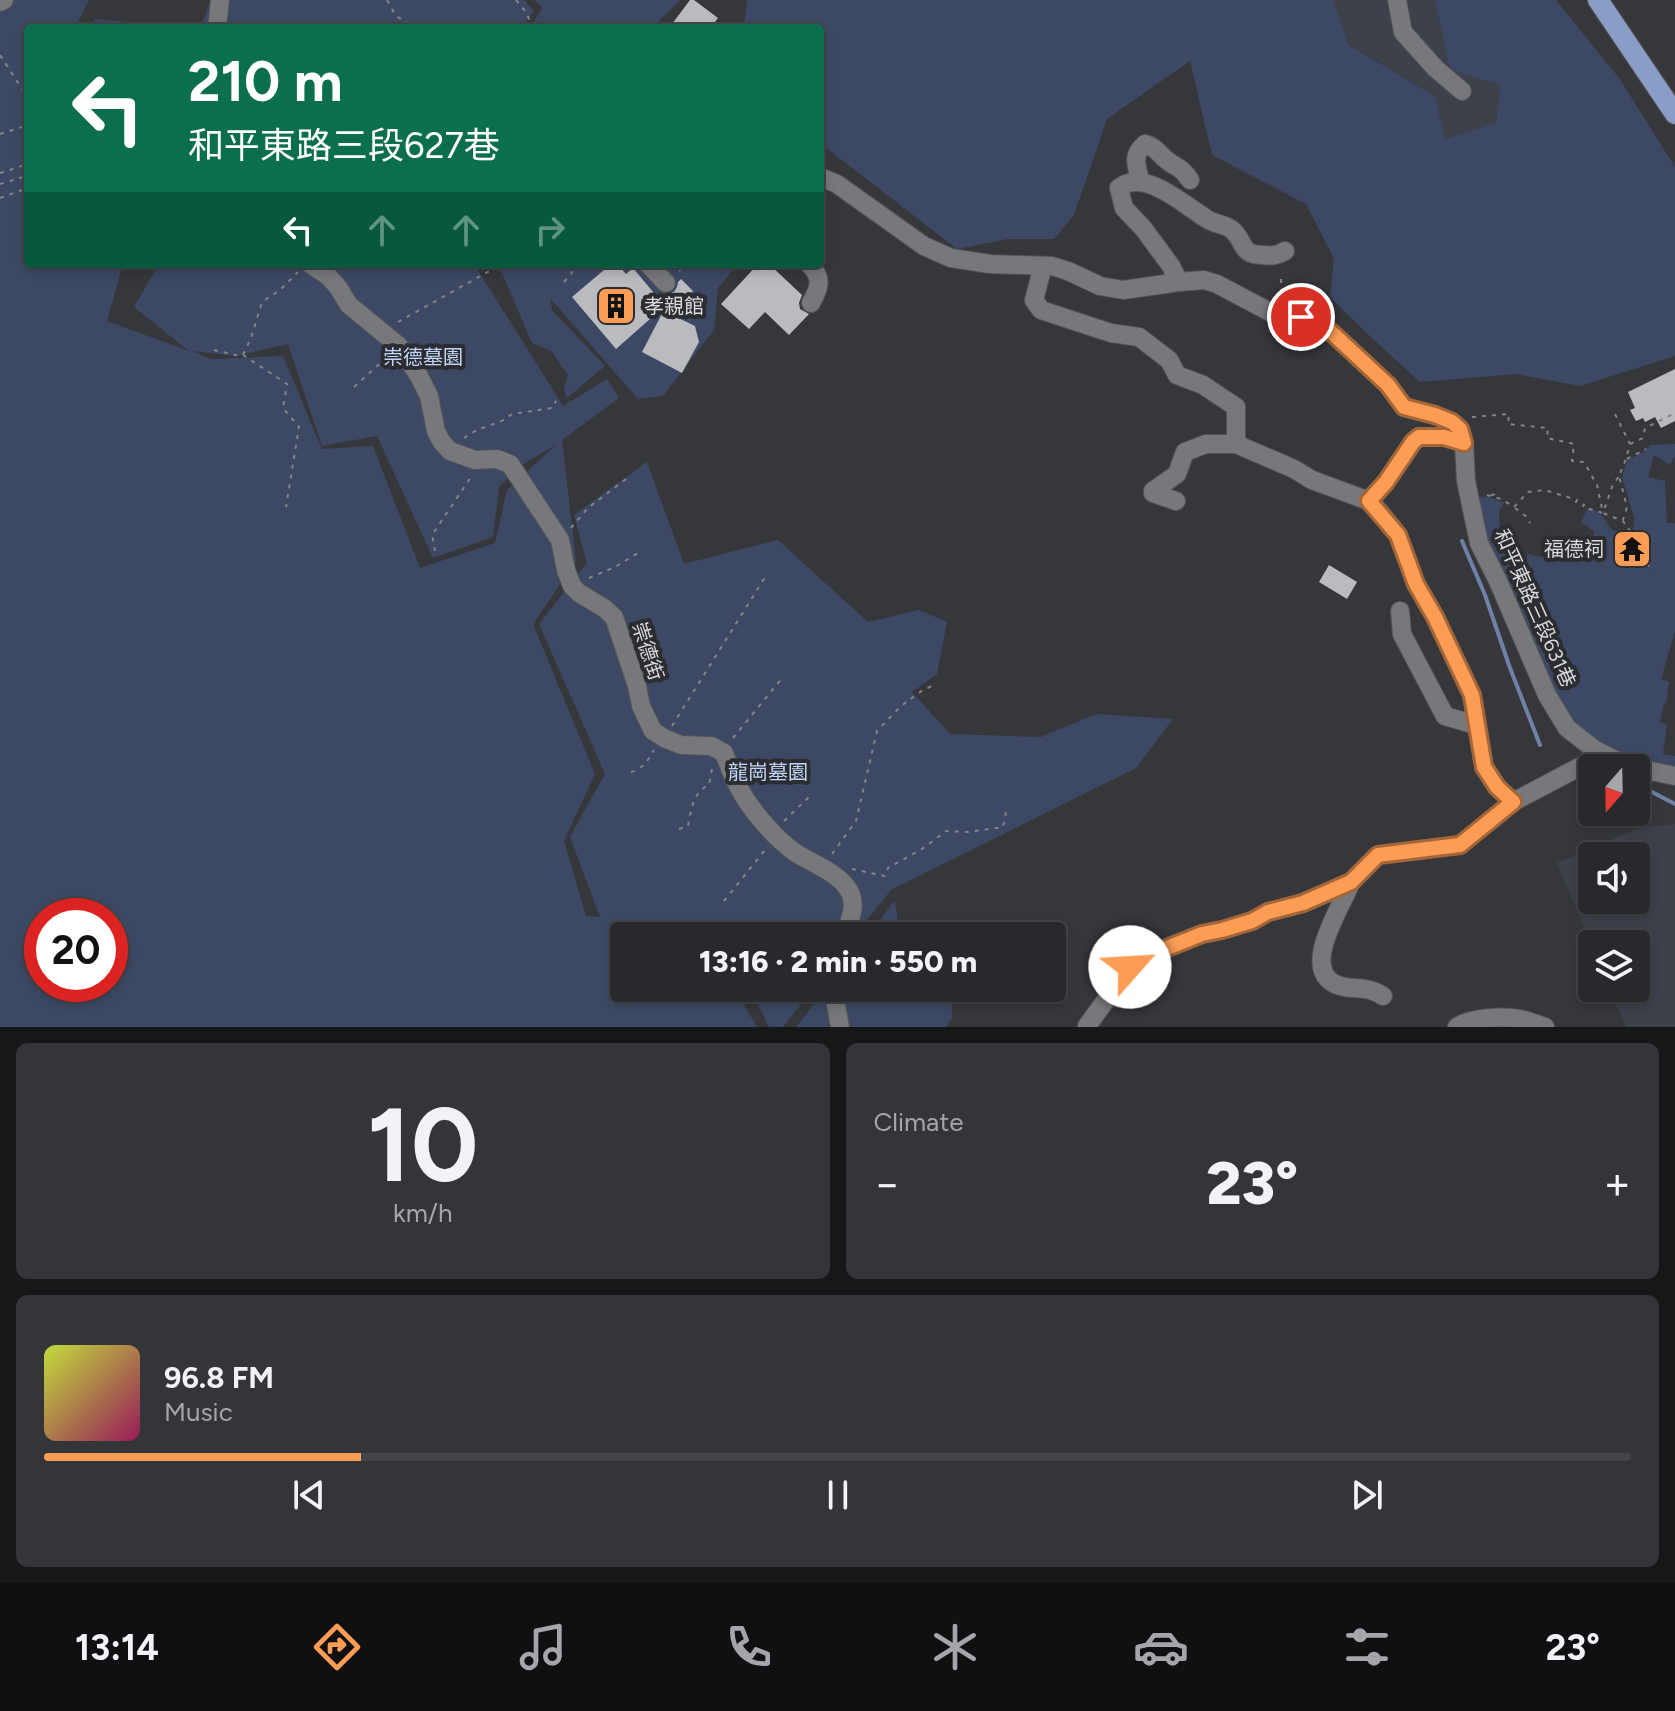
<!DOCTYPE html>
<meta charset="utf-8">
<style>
body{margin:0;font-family:Figtree,"Noto Sans TC",sans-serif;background:#343538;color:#f1f3f6;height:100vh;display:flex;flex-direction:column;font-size:30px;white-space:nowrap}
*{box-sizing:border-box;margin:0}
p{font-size:26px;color:#a5a6a9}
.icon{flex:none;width:44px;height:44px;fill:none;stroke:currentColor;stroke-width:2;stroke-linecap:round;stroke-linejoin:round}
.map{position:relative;height:1027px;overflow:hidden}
.side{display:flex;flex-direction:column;gap:16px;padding:16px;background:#161718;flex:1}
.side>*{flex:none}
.guide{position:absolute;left:24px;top:24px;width:800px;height:244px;border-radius:8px;box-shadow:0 4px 12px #0003,0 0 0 2px #444548;background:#0b6e4f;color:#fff;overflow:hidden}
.needle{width:52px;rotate:200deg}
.buttons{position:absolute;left:1578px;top:754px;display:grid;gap:16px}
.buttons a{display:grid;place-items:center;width:72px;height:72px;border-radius:8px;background:#28292c;box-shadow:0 4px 12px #0003,0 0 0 2px #444548;font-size:40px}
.speed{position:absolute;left:24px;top:898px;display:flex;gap:16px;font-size:40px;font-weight:700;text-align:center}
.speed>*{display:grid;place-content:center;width:104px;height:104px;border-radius:50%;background:#28292c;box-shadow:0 4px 12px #0003,0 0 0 2px #444548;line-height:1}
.speed .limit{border:12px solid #d22;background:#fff;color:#111}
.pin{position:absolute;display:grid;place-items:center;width:68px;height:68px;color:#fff;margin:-34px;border:4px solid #fff;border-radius:50%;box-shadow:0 2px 8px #0007}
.me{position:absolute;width:88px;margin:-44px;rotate:64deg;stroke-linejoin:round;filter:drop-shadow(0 0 6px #0008)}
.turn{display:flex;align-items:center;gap:28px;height:168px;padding:0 32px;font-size:36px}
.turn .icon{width:104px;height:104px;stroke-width:2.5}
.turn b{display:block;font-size:56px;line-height:68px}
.lanes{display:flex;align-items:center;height:76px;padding:0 32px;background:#0003;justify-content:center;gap:40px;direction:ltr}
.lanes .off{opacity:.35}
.big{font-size:60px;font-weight:800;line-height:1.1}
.side .widget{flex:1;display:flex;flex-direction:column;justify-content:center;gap:12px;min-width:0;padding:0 28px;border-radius:12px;background:#343538}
.side .dial{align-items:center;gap:0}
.dial b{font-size:104px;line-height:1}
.song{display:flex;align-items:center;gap:24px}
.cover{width:96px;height:96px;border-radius:12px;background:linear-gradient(135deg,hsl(70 70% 55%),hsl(330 70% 35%))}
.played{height:8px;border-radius:4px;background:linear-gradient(90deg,#fd9d55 20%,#444548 20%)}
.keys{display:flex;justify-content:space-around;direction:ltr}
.heat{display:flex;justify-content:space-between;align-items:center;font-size:44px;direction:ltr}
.side .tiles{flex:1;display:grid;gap:16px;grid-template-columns:1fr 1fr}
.widget:last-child{grid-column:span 2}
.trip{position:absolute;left:610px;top:922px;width:456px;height:80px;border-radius:8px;background:#28292c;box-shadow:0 4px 12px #0003,0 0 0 2px #444548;font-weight:800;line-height:80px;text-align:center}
.tabs{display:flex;height:128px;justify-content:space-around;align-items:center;background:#101012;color:#a5a6a9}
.tabs .icon{width:56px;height:56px}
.tabs .on{color:#fd9d55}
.tabs b{font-size:36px;color:#f1f3f6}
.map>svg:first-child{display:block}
.built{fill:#3d414a;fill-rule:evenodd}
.green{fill:#3d4964;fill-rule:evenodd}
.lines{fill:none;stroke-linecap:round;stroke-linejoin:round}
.stream{stroke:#7081a7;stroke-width:4}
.building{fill:#b9bbbf}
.minor-casing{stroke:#525356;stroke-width:20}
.major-casing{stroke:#525356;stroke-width:22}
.path{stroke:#838487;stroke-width:2;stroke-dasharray:4 6;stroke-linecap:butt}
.minor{stroke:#76787c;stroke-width:18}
.major{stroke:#8a9dc7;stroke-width:20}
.route-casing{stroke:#a46637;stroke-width:20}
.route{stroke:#fd9d55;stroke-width:14}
.labels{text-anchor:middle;stroke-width:8;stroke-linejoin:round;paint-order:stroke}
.poi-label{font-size:20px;fill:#d9dadc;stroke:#2c2d31;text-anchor:start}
.park-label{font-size:20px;fill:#c2d4f9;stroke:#2c2d31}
.street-label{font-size:20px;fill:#d9dadc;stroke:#2c2d31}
</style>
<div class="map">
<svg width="1675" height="1027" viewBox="0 0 1675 1027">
<rect width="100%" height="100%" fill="#36373b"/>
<g class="built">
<path d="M 1333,0 L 1435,0 L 1450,70 L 1500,85 L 1496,123 L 1445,139 L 1435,96 L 1349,44 Z"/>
<path d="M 1675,824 L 1675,1027 L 1626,1027 L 1609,988 L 1636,988 L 1636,944 L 1592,944 L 1592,946 L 1557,863 L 1638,828 ZM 1592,856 L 1636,856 L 1636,900 L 1592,900 Z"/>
</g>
<g class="green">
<path d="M 0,0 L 89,0 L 75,28 L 28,28 L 28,264 L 123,264 L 107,321 L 189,351 L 134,307 L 159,264 L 474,264 L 563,406 L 607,379 L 619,398 L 562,440 L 576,561 L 533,624 L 595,774 L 564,841 L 586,916 L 600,917 L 570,837 L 605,774 L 539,624 L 587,563 L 574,515 L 647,462 L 684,564 L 778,540 L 868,622 L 919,610 L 947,622 L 937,674 L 912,692 L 950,734 L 1041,737 L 1096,714 L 1173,719 L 1136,768 L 891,890 L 854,936 L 712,936 L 705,927 L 659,926 L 701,933 L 703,936 L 624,936 L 624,988 L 734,988 L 757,1027 L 0,1027 ZM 288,344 L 322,446 L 377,436 L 433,558 L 493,537 L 499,487 L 520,466 L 557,444 L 507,490 L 495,543 L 420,568 L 373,446 L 322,449 L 283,356 L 211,359 L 192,351 L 236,356 ZM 42,916 L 110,916 L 110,984 L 42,984 Z"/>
<path d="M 211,0 L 524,0 L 534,11 L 521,28 L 200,28 Z"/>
<path d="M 535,0 L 680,0 L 652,28 L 530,28 L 542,8 Z"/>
<path d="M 747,0 L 1333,0 L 1349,45 L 1435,96 L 1445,139 L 1496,123 L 1500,85 L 1450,70 L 1435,0 L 1556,0 L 1619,78 L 1675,167 L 1675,356 L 1580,386 L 1516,374 L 1420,382 L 1373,339 L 1330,297 L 1334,259 L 1306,204 L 1212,155 L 1190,61 L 1107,119 L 1074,215 L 1054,239 L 1008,239 L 957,249 L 820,143 L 820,28 L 744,28 Z"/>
<path d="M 95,19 L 190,28 L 91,28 Z"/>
<path d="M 489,264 L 738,264 L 718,288 L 714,330 L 663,396 L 638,399 L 550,298 L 552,310 L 605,366 L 567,398 L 564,389 L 568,375 L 551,351 L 532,343 L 502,273 Z"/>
<path d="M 1675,444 L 1675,456 L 1670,465 L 1654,455 L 1648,477 L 1665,481 L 1667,523 L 1675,523 L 1675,631 L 1661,679 L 1669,682 L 1666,703 L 1664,703 L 1660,722 L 1667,724 L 1663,754 L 1675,756 L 1675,771 L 1628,759 L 1578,729 L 1557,701 L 1484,542 L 1476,498 L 1489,497 L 1504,503 L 1499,512 L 1500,541 L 1512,555 L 1514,562 L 1525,564 L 1528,554 L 1550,559 L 1554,550 L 1567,554 L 1575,549 L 1582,553 L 1595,532 L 1581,522 L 1588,508 C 1612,514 1602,533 1624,532 L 1628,543 L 1625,544 L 1626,546 L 1621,550 L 1625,558 L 1630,556 L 1643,561 L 1650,570 L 1645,549 L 1633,532 L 1634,518 L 1622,477 L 1627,461 L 1646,450 L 1650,445 Z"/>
<path d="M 895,900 L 899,935 L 901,936 L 868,936 Z"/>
<path d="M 750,988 L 814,988 L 783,1027 L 769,1027 Z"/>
<path d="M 827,988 L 951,988 L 952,1018 L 946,1027 L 796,1027 Z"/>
</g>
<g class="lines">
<g class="stream">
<path d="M 1462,541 L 1485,595 L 1510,668 L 1540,745"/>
<path d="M 1636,788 L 1648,790 L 1675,804"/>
</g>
</g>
<g class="building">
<path d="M 690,0 L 694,0 L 718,18 L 710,28 L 669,28 Z"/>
<path d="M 611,264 L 617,264 L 626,274 L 633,268 L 659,299 L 664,295 L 674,292 L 677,287 L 678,282 L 681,279 L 693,291 L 668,313 L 695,326 L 699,342 L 682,373 L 642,352 L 667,304 L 616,349 L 572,297 Z"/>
<path d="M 758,264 L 769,264 L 802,295 L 799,303 L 800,309 L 809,314 L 789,335 L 765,312 L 749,329 L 721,304 Z"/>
<path d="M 1675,369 L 1675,421 L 1661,428 L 1655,417 L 1645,422 L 1643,418 L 1636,421 L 1630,410 L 1635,408 L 1628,392 Z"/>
<path d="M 1329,565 L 1357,582 L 1347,599 L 1319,582 Z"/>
</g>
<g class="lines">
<g class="minor-casing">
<g id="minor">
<path d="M 1397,0 L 1403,32 L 1435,68 L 1462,91"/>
<path d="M 0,2 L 4,0"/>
<path d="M 217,28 L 220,0"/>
<path d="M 820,177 L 837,184 L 924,246 L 951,258 L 990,264 L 1052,266 L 1068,271 L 1100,286 L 1123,290 L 1179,282 L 1204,280 L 1217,284 L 1270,312 L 1301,317 L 1330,331 L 1388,385 L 1404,407 L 1435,415 L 1452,422 L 1460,429 L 1464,443 L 1466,481 L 1479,543 L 1498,581 L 1547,695 L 1567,728 L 1594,749 L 1613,759 L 1651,771 L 1675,776"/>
<path d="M 1140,181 C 1137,165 1131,156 1145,144 C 1157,147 1159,155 1168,161 C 1180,170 1180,166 1190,180"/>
<path d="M 310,264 L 328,276 L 338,287 L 349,305 L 399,346 L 419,376 L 429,396 L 436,431 L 441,441 L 450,451 L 475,460 L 497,459 L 510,464 L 560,540 L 566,570 L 572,586 L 579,593 L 604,608 L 614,617 L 637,686 L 641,706 L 653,731 L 664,738 L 681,745 L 711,746 L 724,753 C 728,763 731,773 736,782 C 747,806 775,839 796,853 C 813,864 837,872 848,889 C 858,904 850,920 844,936"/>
<path d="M 648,264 L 666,283"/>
<path d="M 809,264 C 823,278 820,287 811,303"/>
<path d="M 1043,266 L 1034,300 L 1041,310 L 1111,333 L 1139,337 L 1169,360 L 1177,375 L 1203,385 L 1236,407 L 1236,444"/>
<path d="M 1179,282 L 1171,266 L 1143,228 L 1124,208 L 1119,188 C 1144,167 1185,206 1207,219 C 1214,224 1224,224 1231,229 C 1245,239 1239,255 1262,255 C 1271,256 1277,256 1285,251"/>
<path d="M 1176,501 L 1153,493 L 1153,491 L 1177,474 L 1185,452 L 1206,444 L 1236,444 L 1294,469 L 1312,480 L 1369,501 L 1380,512 L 1398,535 L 1416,584 L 1435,617 L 1472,695 L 1484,767 L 1497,787 L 1513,802 L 1585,764 L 1595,768"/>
<path d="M 1369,501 L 1386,482 L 1413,442 L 1419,437 L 1444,437 L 1464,443"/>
<path d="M 1400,611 L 1402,634 L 1445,716 L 1476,725"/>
<path d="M 1351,882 C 1343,905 1300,967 1335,984 C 1353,992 1365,984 1383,996"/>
<path d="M 833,988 L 840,1027"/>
<path d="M 1087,1026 L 1130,967 L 1147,956 L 1202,934 L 1222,930 L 1252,921 L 1268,912 L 1303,903 L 1351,882 L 1378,855 L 1460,845 L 1513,802"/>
<path d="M 1457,1027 C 1471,1017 1504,1016 1520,1019 C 1529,1021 1537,1024 1545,1027"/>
</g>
</g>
<g class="major-casing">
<path id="major" d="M 1598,0 L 1675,114"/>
</g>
<g class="path">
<path d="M 387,0 L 396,16 L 411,25"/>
<path d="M 516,0 L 526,12 L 533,28"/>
<path d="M 0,55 L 28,98"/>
<path d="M 0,134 L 28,125"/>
<path d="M 28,171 L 28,183"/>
<path d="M 0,173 L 28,164"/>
<path d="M 0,184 L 23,177"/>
<path d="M 0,198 L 28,188"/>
<path d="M 679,271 L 687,264"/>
<path d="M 1281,279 L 1282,297"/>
<path d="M 564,282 L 579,264"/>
<path d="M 398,322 L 502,264"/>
<path d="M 214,350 L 239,356 L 243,355 L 251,338 L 262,302 L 280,290 L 298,272"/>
<path d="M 243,355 L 287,384 L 283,408 L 299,427 L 286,507"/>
<path d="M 354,387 L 386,358"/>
<path d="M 1615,414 L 1630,444 L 1626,459 L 1619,476 L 1627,507 L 1623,520"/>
<path d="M 1472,417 L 1509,414 L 1508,424 L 1548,428 L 1547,438 L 1574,444 L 1572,461 L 1584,462 L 1597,485 L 1603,513 L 1623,521 L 1641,546 L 1649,567"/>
<path d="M 464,438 L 477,430 L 502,421 L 512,414 L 552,408 L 556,401"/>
<path d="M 1630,444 L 1643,438 L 1645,428 L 1675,413"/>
<path d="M 1627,459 L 1646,449"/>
<path d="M 1487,495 L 1501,499 L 1514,507 L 1528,492 L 1545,490 L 1577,500 L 1576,502 L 1584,505 L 1583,507 L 1603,513 L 1612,487 L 1619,476"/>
<path d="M 1491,495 L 1501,493"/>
<path d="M 1515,508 L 1527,517 L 1530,523"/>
<path d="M 571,528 L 588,508 L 630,476"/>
<path d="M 435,551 L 432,535 L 471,477"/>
<path d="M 589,578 L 615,567 L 638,553"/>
<path d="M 672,726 L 767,574"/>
<path d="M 733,738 L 783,677"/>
<path d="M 631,772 C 644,768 648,760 654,750"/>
<path d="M 784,821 L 809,797"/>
<path d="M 679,829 L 688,826 C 691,810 693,792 709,785 L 712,769"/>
<path d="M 832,854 L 856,821 L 877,731 L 901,706 L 923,690 L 932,686"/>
<path d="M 852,869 L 885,876 L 888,868 L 922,849 L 946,831 L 968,832 L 1003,827 L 1006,812"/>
<path d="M 724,901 L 765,850"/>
</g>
<use href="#minor" class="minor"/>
<use href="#major" class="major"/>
</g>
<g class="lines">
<g class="route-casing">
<path id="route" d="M 1130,967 L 1147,956 L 1202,934 L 1222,930 L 1252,921 L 1268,912 L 1303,903 L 1351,882 L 1378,855 L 1460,845 L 1513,802 L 1497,787 L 1484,767 L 1472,695 L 1435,617 L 1416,584 L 1398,535 L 1369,501 L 1386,482 L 1413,442 L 1419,437 L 1444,437 L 1464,443 L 1460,429 L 1452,422 L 1435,415 L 1404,407 L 1388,385 L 1330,331 L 1301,317"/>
</g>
<use href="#route" class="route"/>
</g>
<defs>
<g id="building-square" transform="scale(2)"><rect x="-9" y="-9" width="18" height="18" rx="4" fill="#fd9d55" stroke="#2c2d31"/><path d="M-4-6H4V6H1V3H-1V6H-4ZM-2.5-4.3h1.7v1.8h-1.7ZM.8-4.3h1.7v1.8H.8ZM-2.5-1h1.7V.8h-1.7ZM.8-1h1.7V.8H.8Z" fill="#111"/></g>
<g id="temple-square" transform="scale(2)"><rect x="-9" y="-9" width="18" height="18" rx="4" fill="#fd9d55" stroke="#2c2d31"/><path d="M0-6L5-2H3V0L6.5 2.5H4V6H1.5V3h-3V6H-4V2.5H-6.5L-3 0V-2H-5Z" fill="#111"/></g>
</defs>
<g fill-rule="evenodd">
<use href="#building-square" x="616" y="306"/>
<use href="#temple-square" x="1632" y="549"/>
</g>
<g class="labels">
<g class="poi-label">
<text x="644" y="313">孝親館</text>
<text x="1604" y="556" text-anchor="end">福德祠</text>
</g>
<g class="park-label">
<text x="423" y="364">崇德墓園</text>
<text x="768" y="779">龍崗墓園</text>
</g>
<g class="street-label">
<text transform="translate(1535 608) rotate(66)" y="7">和平東路三段631巷</text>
<text transform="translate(648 651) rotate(72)" y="7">崇德街</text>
</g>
</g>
</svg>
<div class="buttons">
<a><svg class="needle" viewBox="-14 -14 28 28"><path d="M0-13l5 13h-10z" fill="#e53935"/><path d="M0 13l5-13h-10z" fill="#a5a6a9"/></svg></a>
<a><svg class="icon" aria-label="sound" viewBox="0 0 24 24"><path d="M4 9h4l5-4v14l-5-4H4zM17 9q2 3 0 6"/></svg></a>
<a><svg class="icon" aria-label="layers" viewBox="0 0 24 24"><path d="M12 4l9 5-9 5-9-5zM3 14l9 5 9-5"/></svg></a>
</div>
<div class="speed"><div class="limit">20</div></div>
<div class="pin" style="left:1301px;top:317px;background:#d93025"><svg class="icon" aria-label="arrive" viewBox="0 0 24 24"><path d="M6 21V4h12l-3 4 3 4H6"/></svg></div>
<svg class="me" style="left:1130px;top:967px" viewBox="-20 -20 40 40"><circle r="19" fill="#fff"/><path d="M0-13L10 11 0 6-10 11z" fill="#fd9d55"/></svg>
<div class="trip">13:16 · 2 min · 550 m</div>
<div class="guide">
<div class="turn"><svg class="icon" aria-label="left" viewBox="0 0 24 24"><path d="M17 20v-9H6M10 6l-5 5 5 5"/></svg><div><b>210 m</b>和平東路三段627巷</div></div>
<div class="lanes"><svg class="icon" aria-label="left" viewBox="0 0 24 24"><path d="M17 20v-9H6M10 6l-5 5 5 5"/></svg><svg class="icon off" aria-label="ahead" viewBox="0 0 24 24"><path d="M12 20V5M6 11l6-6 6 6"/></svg><svg class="icon off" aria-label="ahead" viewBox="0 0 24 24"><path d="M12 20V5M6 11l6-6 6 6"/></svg><svg class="icon off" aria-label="right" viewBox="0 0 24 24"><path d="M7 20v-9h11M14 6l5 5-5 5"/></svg></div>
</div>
</div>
<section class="side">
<div class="tiles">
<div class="widget dial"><b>10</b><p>km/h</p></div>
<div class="widget"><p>Climate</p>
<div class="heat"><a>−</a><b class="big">23°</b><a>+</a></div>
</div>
<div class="widget">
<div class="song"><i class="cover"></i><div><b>96.8 FM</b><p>Music</p></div></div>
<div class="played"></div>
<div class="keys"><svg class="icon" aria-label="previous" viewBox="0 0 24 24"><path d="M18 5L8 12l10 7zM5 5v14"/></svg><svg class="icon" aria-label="pause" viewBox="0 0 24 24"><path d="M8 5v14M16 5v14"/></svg><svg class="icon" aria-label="next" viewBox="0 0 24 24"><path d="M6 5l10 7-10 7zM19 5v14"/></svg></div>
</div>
</div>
</section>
<nav class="tabs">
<b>13:14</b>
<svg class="icon on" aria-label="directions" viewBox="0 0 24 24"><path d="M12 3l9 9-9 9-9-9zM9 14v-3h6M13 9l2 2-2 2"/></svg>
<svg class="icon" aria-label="music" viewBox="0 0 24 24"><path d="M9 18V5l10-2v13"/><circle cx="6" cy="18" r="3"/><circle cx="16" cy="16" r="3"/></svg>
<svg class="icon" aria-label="phone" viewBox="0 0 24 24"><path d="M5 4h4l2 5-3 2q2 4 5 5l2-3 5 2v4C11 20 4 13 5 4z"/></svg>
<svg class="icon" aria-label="climate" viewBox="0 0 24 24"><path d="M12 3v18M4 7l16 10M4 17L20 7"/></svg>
<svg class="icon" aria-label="car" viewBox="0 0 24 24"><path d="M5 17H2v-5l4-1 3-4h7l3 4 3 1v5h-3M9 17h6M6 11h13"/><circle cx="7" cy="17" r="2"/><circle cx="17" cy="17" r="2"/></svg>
<svg class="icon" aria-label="filters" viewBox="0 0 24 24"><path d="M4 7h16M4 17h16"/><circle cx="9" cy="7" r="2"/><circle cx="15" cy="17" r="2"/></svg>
<b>23°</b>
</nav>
